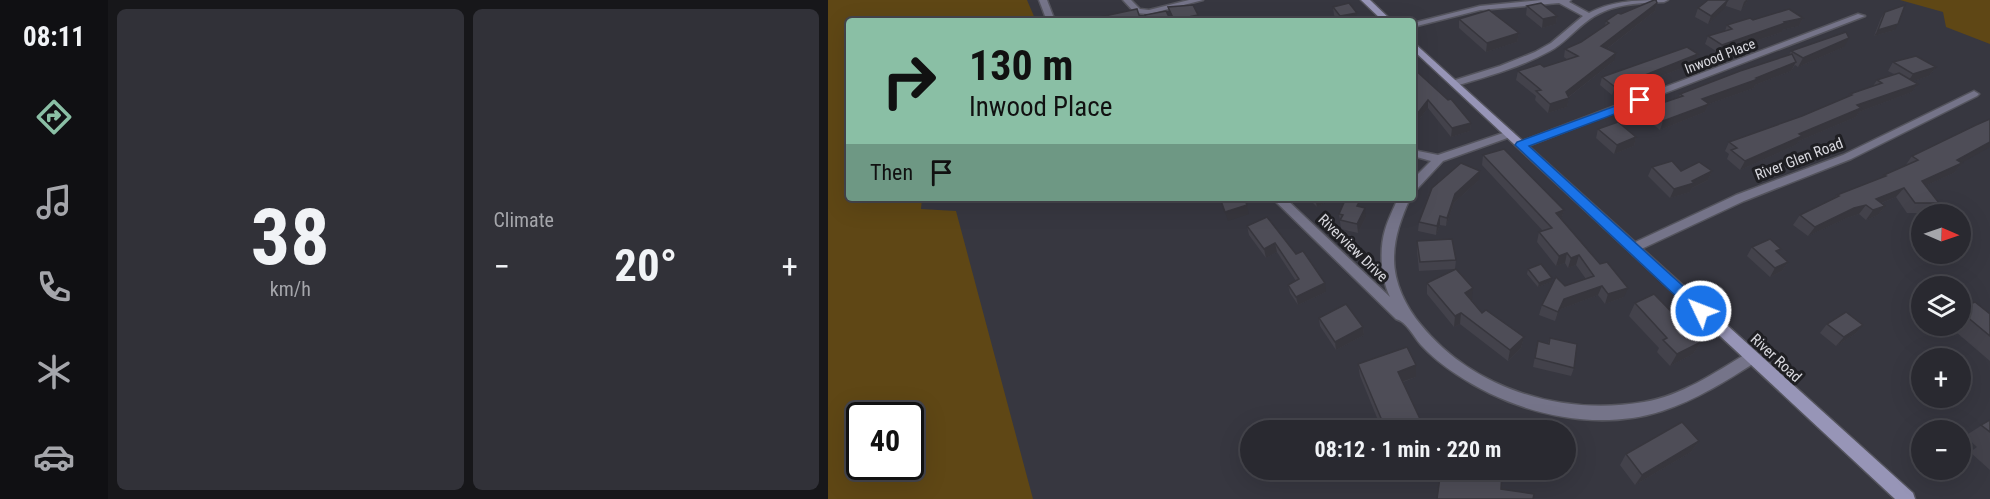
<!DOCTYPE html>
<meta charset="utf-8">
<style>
body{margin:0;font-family:"Roboto Condensed",sans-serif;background:#313138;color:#f1f3f6;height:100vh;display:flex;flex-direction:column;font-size:22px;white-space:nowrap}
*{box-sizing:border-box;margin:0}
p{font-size:20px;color:#a5a6ab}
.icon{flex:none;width:33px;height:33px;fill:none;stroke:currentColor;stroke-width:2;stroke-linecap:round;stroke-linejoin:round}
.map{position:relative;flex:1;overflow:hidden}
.details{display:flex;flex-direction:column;gap:9px;padding:9px;background:#17171a;width:720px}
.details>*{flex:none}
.guide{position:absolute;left:18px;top:18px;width:570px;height:183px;border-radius:6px;box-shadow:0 6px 24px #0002,0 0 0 2px #45454c;background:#8abfa5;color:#111;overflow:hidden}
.needle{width:39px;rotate:92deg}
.controls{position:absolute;left:1083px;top:204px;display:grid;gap:12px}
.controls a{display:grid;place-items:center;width:60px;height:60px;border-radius:50%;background:#292930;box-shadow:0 6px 24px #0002,0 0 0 2px #45454c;font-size:30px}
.speed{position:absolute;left:18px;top:402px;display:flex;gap:12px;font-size:30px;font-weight:700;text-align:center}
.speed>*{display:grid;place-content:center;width:78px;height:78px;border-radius:50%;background:#292930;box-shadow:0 6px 24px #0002,0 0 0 2px #45454c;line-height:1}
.speed .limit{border:3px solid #111;border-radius:9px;background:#fff;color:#111}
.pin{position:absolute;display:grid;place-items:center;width:51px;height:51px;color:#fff;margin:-26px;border-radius:12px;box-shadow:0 3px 9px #0006}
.me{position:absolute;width:66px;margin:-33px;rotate:313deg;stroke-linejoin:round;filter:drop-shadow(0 0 4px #0008)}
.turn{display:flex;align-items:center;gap:21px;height:126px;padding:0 24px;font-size:27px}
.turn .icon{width:78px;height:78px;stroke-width:2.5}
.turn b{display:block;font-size:42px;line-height:51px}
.then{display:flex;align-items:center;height:57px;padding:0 24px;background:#0003;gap:12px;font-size:22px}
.big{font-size:45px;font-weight:700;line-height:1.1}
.details .widget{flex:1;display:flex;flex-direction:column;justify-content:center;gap:9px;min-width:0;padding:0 21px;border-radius:9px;background:#313138}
.details .dial{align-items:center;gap:0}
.dial b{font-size:78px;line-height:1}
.heat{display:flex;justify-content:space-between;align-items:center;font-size:33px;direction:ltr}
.details .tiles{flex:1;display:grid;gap:9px;grid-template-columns:repeat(2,1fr)}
.trip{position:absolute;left:412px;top:420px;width:336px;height:60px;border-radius:30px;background:#292930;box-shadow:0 6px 24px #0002,0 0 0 2px #45454c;font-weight:700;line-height:60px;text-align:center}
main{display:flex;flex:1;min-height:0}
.tab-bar{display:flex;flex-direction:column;width:108px;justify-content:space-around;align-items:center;background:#101013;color:#a5a6ab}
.tab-bar .icon{width:42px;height:42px}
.tab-bar .current{color:#8abfa5}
.tab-bar b{font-size:27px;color:#f1f3f6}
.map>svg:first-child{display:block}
.green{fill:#5f4715;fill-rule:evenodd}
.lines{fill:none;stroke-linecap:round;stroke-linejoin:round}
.street-casing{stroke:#54545d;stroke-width:3}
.secondary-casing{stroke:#54545d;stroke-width:3}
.street{fill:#757489;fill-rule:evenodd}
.secondary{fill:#9795b7;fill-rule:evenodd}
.wall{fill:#43424b}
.shaded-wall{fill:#37363d}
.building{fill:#4e4d57;stroke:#37363d;stroke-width:1.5}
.route{fill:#1a73e8;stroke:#114b97;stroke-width:1.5}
.labels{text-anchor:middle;stroke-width:6;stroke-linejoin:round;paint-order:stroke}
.far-street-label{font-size:14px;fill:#d9d9df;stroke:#1f1f23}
.street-label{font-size:15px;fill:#d9d9df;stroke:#1f1f23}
</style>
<main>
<nav class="tab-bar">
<b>08:11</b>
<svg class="icon current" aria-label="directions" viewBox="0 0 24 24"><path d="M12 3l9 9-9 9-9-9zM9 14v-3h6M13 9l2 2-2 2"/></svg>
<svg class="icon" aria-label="music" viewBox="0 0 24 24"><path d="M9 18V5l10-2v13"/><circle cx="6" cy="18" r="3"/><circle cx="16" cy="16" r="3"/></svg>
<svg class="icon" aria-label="phone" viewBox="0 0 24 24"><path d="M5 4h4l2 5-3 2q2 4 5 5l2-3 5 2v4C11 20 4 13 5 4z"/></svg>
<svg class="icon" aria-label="climate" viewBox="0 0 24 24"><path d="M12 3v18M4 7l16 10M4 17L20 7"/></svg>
<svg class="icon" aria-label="car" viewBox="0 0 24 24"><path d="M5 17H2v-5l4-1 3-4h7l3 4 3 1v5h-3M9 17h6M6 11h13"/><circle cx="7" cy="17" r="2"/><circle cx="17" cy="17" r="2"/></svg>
</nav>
<section class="details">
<div class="tiles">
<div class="widget dial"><b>38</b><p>km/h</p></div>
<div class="widget"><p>Climate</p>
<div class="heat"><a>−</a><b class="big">20°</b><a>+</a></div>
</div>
</div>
</section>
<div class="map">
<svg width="1162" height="499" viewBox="0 0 1162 499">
<rect width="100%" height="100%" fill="#373740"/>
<g class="green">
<path d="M 0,0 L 199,0 L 208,21 L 21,21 L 21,198 L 94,198 L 93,209 L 128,211 L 205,499 L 0,499 ZM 32,416 L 82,416 L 82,466 L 32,466 Z"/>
<path d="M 1072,0 L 1162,0 L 1162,44 L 1118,27 L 1115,12 Z"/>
</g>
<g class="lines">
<g class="street-casing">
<g id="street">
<path d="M 211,0 L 219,0 L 227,21 L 219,21 Z"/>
<path d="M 295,0 L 303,0 L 312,9 L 321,10 L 361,0 L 375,0 L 321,14 L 307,13 Z"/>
<path d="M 713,0 L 743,0 L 741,2 L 761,13 C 785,0 812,0 840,0 L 836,2 C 808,3 781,4 758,22 C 745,32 735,44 722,51 C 693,67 659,77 627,86 L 622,83 L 624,81 L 672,66 L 707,52 L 723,43 L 755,16 L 731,3 L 652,10 L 585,27 L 585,23 L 652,6 Z"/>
<path d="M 1030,14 L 1037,16 L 697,147 L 693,148 L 688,145 L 689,143 Z"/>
<path d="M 1146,91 L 1151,94 L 1149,96 L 1023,159 L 916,201 L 809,251 L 805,252 L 799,248 L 801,245 L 908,195 L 1015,155 Z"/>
<path d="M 681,131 L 685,132 L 685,136 L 615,161 L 589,189 L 585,190 L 585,179 L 603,161 L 585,156 L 585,150 L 610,155 Z"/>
<path d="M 444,198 L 457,198 L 562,297 C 553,278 551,250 557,230 C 560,219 566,208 570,198 L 582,198 C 573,219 566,237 566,259 C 566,283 578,307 593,325 C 646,390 735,416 816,402 C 853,396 886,373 918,354 L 923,352 L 928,354 L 930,358 L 928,362 C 898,381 868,400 834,411 C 766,433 686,413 628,374 C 616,366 603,356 593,345 C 585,336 579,322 568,319 Z"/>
</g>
</g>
<g class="secondary-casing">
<g id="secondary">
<path d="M 533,0 L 542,0 L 564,21 L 555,21 Z"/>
<path d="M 585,42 L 1085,493 L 1087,499 L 1067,499 L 585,50 Z"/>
</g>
</g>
<use href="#street" class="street"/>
<use href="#secondary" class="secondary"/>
</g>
<g class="wall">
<path d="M 880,0 L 920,0 L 913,11 L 898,6 L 880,24 L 867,17 L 870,8 Z"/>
<path d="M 829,3 L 827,11 L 779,49 L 786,61 L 741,97 L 739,107 L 720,113 L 707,100 L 708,96 L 688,80 L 690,71 L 716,67 L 740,60 L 736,57 L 737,49 L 753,42 L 777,26 L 778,21 L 793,14 Z"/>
<path d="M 699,6 L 729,16 L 728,24 L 714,28 L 698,15 Z"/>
<path d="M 505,7 L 529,13 L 529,21 L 510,21 L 506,15 Z"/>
<path d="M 1057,12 L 1067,30 L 1046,36 L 1053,18 Z"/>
<path d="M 975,18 L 971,26 L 954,30 L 954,32 L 891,53 L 877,44 L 880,36 L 897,31 L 899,25 L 925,20 Z"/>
<path d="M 631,19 L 691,33 L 689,42 L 658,52 L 631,28 Z"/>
<path d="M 1016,47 L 970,67 L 967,65 L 963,71 L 927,85 L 926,88 L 881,104 L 877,112 L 832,130 L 816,117 L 819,108 L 851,98 L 852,94 L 961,55 L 963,51 Z"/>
<path d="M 870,54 L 867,63 L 784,95 L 772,85 L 774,77 Z"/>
<path d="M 1065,62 L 1108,67 L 1101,76 L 1085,81 L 1090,84 L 1084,92 L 1031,112 L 1028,117 L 971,141 L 968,145 L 912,170 L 899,159 L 901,154 L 897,151 L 901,142 L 974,116 L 1021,96 L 1022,94 L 1045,86 L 1049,80 L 1066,74 L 1060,71 Z"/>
<path d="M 585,68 L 643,123 L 642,131 L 623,137 L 600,108 L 589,122 L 585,118 Z"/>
<path d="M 770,129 L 808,137 L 806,146 L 786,154 L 768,138 Z"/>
<path d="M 655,155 L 736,210 L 733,220 L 796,297 L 777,304 L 770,295 L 733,309 L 727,321 L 711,315 L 714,305 L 737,286 L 758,279 L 748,265 L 740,268 L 737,263 L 728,266 L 709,242 L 711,232 L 715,231 L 654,165 Z"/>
<path d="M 1084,156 L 1134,163 L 1126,173 L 1097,186 L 1111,203 L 1103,213 L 1079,213 L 1068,197 L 1054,203 L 1057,206 L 1050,215 L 1038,220 L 1031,214 L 1019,218 L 980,236 L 965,225 L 972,215 L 1006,199 L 1009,195 L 1055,178 L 1056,175 L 1077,166 Z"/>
<path d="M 824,167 L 853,171 L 884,171 L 880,180 L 864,188 L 862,192 L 842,198 L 820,176 Z"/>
<path d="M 651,180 L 626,203 L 618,226 L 612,225 L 608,235 L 590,231 L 591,222 Z"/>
<path d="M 480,198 L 505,198 L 489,207 Z"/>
<path d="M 532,207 L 538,217 L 530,233 L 513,229 L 511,214 Z"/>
<path d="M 439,217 L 498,292 L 470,305 L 462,293 L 460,285 L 468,281 L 449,252 L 438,258 L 421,235 L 419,226 Z"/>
<path d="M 589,241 L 628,260 L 627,269 L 591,271 L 589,250 Z"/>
<path d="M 924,247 L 960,262 L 954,271 L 942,277 L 919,256 Z"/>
<path d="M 700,269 L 723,282 L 710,287 L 699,274 Z"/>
<path d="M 599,283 L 644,300 L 654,313 L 696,337 L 693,348 L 680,361 L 632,324 L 626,327 L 599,294 Z"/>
<path d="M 807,303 L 873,342 L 865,354 L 842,366 L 829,352 L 831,348 L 801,316 Z"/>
<path d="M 1132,308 L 1162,314 L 1162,361 L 1121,326 L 1132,326 Z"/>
<path d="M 491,318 L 535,327 L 536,335 L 508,350 L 492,326 Z"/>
<path d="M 999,324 L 1035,325 L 1027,334 L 1008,346 L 992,333 Z"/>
<path d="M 722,338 L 746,368 L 743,376 L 705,367 L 710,341 L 720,343 Z"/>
<path d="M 530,364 L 588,377 L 575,382 L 593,421 L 593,430 L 554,430 L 532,376 Z"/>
<path d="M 1162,420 L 1162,470 L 1142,452 L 1149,447 L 1137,436 Z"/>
<path d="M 871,441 L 863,452 L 807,485 L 792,465 L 798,454 Z"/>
</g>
<g class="shaded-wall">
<path d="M 900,0 L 897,8 L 880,24 L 883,16 Z"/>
<path d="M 918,0 L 920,0 L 913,11 L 916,2 Z"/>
<path d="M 829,3 L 827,11 L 771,55 L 773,46 Z"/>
<path d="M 529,13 L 529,21 L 513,21 L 512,16 Z"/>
<path d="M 370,15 L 372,21 L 346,20 Z"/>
<path d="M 729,16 L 728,24 L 714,28 L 715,19 Z"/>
<path d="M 975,18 L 971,26 L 954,30 L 954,32 L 891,53 L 894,45 L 956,22 Z"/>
<path d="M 1070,24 L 1067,30 L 1046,36 L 1050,30 Z"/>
<path d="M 691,33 L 689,42 L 658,52 L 659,43 Z"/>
<path d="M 1021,38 L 1016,47 L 970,67 L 975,58 Z"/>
<path d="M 788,53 L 786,61 L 738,99 L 741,98 L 739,107 L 720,113 L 722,104 Z"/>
<path d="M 870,54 L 867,63 L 784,95 L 787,87 Z"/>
<path d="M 968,62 L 963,71 L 927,85 L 926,88 L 881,104 L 877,112 L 832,130 L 835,121 L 874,99 Z"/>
<path d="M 1108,67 L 1101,76 L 1079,83 L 1085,74 Z"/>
<path d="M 1090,84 L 1084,92 L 1031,112 L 1028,117 L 971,141 L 968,145 L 912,170 L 917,161 L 1029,105 Z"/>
<path d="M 600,100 L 600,108 L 589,122 L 589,114 Z"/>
<path d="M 643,123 L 642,131 L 623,137 L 624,128 Z"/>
<path d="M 808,137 L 806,146 L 786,154 L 789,145 Z"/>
<path d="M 1162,142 L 1162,147 L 1130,165 L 1134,163 L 1126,173 L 1086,191 L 1094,181 Z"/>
<path d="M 652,171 L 651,180 L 626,203 L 618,226 L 619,218 L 627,194 Z"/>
<path d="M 884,171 L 880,180 L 864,188 L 862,192 L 842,198 L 846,189 Z"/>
<path d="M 1076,188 L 1068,197 L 1041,208 L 1048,199 Z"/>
<path d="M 487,198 L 505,198 L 489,207 Z"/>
<path d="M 419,205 L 421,214 L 400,221 L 397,212 Z"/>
<path d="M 1038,205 L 1031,214 L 1019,218 L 980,236 L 987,227 L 1026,208 Z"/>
<path d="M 1057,206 L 1050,215 L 1038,220 L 1045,210 Z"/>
<path d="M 537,208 L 538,217 L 530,233 L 529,224 Z"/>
<path d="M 736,210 L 733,220 L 728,213 Z"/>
<path d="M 612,216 L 612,225 L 608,235 L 609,226 Z"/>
<path d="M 447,243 L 449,252 L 438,258 L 436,249 Z"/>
<path d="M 739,253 L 737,263 L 728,266 L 731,256 Z"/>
<path d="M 751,255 L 748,265 L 740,268 L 743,258 Z"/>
<path d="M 960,262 L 954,271 L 942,277 L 947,268 Z"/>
<path d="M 724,278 L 723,282 L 710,287 L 711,283 Z"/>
<path d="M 497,283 L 498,292 L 470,305 L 468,297 Z"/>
<path d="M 774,286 L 770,295 L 733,309 L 727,321 L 730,312 L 736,299 Z"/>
<path d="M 645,288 L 644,300 L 636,304 L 637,293 Z"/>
<path d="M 800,288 L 796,297 L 777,304 L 780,294 Z"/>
<path d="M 633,313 L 632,324 L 626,327 L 627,316 Z"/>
<path d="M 1035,325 L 1027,334 L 1008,346 L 1016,337 Z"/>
<path d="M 535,327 L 536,335 L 508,350 L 507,342 Z"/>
<path d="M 696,337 L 693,348 L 680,361 L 682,350 Z"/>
<path d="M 873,342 L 865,354 L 842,366 L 849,354 Z"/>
<path d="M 588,365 L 588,377 L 570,383 L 570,372 Z"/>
<path d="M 593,421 L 593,430 L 569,430 Z"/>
<path d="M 871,441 L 863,452 L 807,485 L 814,475 Z"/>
</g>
<g class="building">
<path d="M 826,0 L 828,0 L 829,3 L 773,46 L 788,53 L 738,92 L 741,98 L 722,104 L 708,91 L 713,90 L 690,71 L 712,64 L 716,67 L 750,56 L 737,49 L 753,42 L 781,23 L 778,21 L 790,13 L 793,14 Z"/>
<path d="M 880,0 L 900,0 L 883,16 L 870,8 Z"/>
<path d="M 521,3 L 529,13 L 512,16 L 505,7 Z"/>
<path d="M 713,3 L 729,16 L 715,19 L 699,6 Z"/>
<path d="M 365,5 L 370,15 L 346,20 L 340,7 Z"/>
<path d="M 1077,5 L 1070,24 L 1050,30 L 1057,12 Z"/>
<path d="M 309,9 L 313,21 L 273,21 L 272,17 Z"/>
<path d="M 961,9 L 975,18 L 956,22 L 957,23 L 894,45 L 880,36 L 904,29 L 899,25 L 922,18 L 925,20 Z"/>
<path d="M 661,10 L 691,33 L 659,43 L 631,19 Z"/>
<path d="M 338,11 L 343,21 L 320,21 L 317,15 Z"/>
<path d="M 1018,32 L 1021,38 L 975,58 L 963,51 Z"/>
<path d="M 859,47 L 870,54 L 787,87 L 774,77 Z"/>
<path d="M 964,54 L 968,62 L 928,78 L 930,79 L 874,99 L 881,104 L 835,121 L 819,108 L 855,96 L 852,94 L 912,71 Z"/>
<path d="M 1088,56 L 1108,67 L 1085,74 L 1065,62 Z"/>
<path d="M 585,68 L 620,100 L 623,99 L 643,123 L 624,128 L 600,100 L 589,114 L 585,109 L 585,87 L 587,85 L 585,84 Z"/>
<path d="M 1071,73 L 1090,84 L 1029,105 L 1033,108 L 971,134 L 974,136 L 917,161 L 903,150 L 909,148 L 901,142 L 974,116 L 1024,95 L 1022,94 L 1054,83 L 1049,80 Z"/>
<path d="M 1162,119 L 1162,142 L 1129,160 L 1134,163 L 1094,181 L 1111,203 L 1087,203 L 1076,188 L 1048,199 L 1057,206 L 1045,210 L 1038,205 L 1026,208 L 987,227 L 972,215 L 1011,196 L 1009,195 L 1058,176 L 1056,175 L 1090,160 L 1084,156 L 1148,125 Z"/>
<path d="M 790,122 L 808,137 L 789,145 L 770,129 Z"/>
<path d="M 676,149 L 736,210 L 728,213 L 772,264 L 779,262 L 800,288 L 780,294 L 774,286 L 736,299 L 730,312 L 714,305 L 728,277 L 737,286 L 766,276 L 751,255 L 743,258 L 739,253 L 731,256 L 711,232 L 724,228 L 655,155 Z"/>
<path d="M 844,161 L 853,171 L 871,162 L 884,171 L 864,181 L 866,183 L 846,189 L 824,167 Z"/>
<path d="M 633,163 L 652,171 L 627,194 L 619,218 L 612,216 L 609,226 L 591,222 L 604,188 Z"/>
<path d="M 392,198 L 416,198 L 419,205 L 397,212 Z"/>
<path d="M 518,198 L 532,200 L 529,206 L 537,208 L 529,224 L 512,220 L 515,215 L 511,214 Z"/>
<path d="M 439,217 L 468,254 L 475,251 L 497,283 L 468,297 L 460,285 L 471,279 L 447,243 L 436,249 L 419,226 Z"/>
<path d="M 624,239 L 628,260 L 592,262 L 589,241 Z"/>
<path d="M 942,239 L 953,249 L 948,251 L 960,262 L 947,268 L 924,247 Z"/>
<path d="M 713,264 L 724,278 L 711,283 L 700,269 Z"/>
<path d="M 628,269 L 645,288 L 637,293 L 654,313 L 658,310 L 696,337 L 682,350 L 633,313 L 627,316 L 599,283 Z"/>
<path d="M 826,294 L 873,342 L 849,354 L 835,340 L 839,338 L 807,303 Z"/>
<path d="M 1147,302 L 1162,314 L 1162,336 L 1132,311 L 1132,308 Z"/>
<path d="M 518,304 L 535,327 L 507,342 L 491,318 Z"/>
<path d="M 1018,312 L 1035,325 L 1016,337 L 999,324 Z"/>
<path d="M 722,338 L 749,344 L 746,368 L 707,358 L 710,341 L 721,344 Z"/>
<path d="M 579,347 L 588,365 L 570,372 L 593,421 L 569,430 L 558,430 L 530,364 Z"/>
<path d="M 1162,420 L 1162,432 L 1153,425 Z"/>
<path d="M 854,422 L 871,441 L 814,475 L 798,454 Z"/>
<path d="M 613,470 L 674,470 L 673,489 L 706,494 L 705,499 L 609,499 Z"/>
</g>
<path class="route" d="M 812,97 L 816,98 L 816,103 L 701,146 L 878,307 L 880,311 L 878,315 L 868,315 L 687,145 L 689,142 Z"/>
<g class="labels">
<g class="far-street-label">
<text transform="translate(892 56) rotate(-21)" y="5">Inwood Place</text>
</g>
<g class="street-label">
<text transform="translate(971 159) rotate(-21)" y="5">River Glen Road</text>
<text transform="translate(525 248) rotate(44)" y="5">Riverview Drive</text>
<text transform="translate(948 358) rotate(43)" y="5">River Road</text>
</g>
</g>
</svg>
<div class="controls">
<a><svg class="needle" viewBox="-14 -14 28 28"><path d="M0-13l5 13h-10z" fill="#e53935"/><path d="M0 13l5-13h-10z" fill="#a5a6ab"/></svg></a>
<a><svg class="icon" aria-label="layers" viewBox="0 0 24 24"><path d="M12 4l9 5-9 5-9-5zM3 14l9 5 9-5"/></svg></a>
<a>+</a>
<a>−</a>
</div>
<div class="speed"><div class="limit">40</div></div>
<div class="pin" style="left:812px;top:100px;background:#d93025"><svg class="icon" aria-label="arrive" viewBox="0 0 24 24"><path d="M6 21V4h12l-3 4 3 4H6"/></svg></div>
<svg class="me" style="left:873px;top:311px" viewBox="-20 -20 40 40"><circle r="17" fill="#1a73e8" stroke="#fff" stroke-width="3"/><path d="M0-11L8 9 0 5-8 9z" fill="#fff"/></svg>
<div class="trip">08:12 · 1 min · 220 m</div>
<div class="guide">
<div class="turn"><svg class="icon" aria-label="right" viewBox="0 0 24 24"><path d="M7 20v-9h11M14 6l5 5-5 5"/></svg><div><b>130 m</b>Inwood Place</div></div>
<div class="then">Then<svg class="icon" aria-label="arrive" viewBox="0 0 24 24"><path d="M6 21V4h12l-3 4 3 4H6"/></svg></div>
</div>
</div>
</main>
